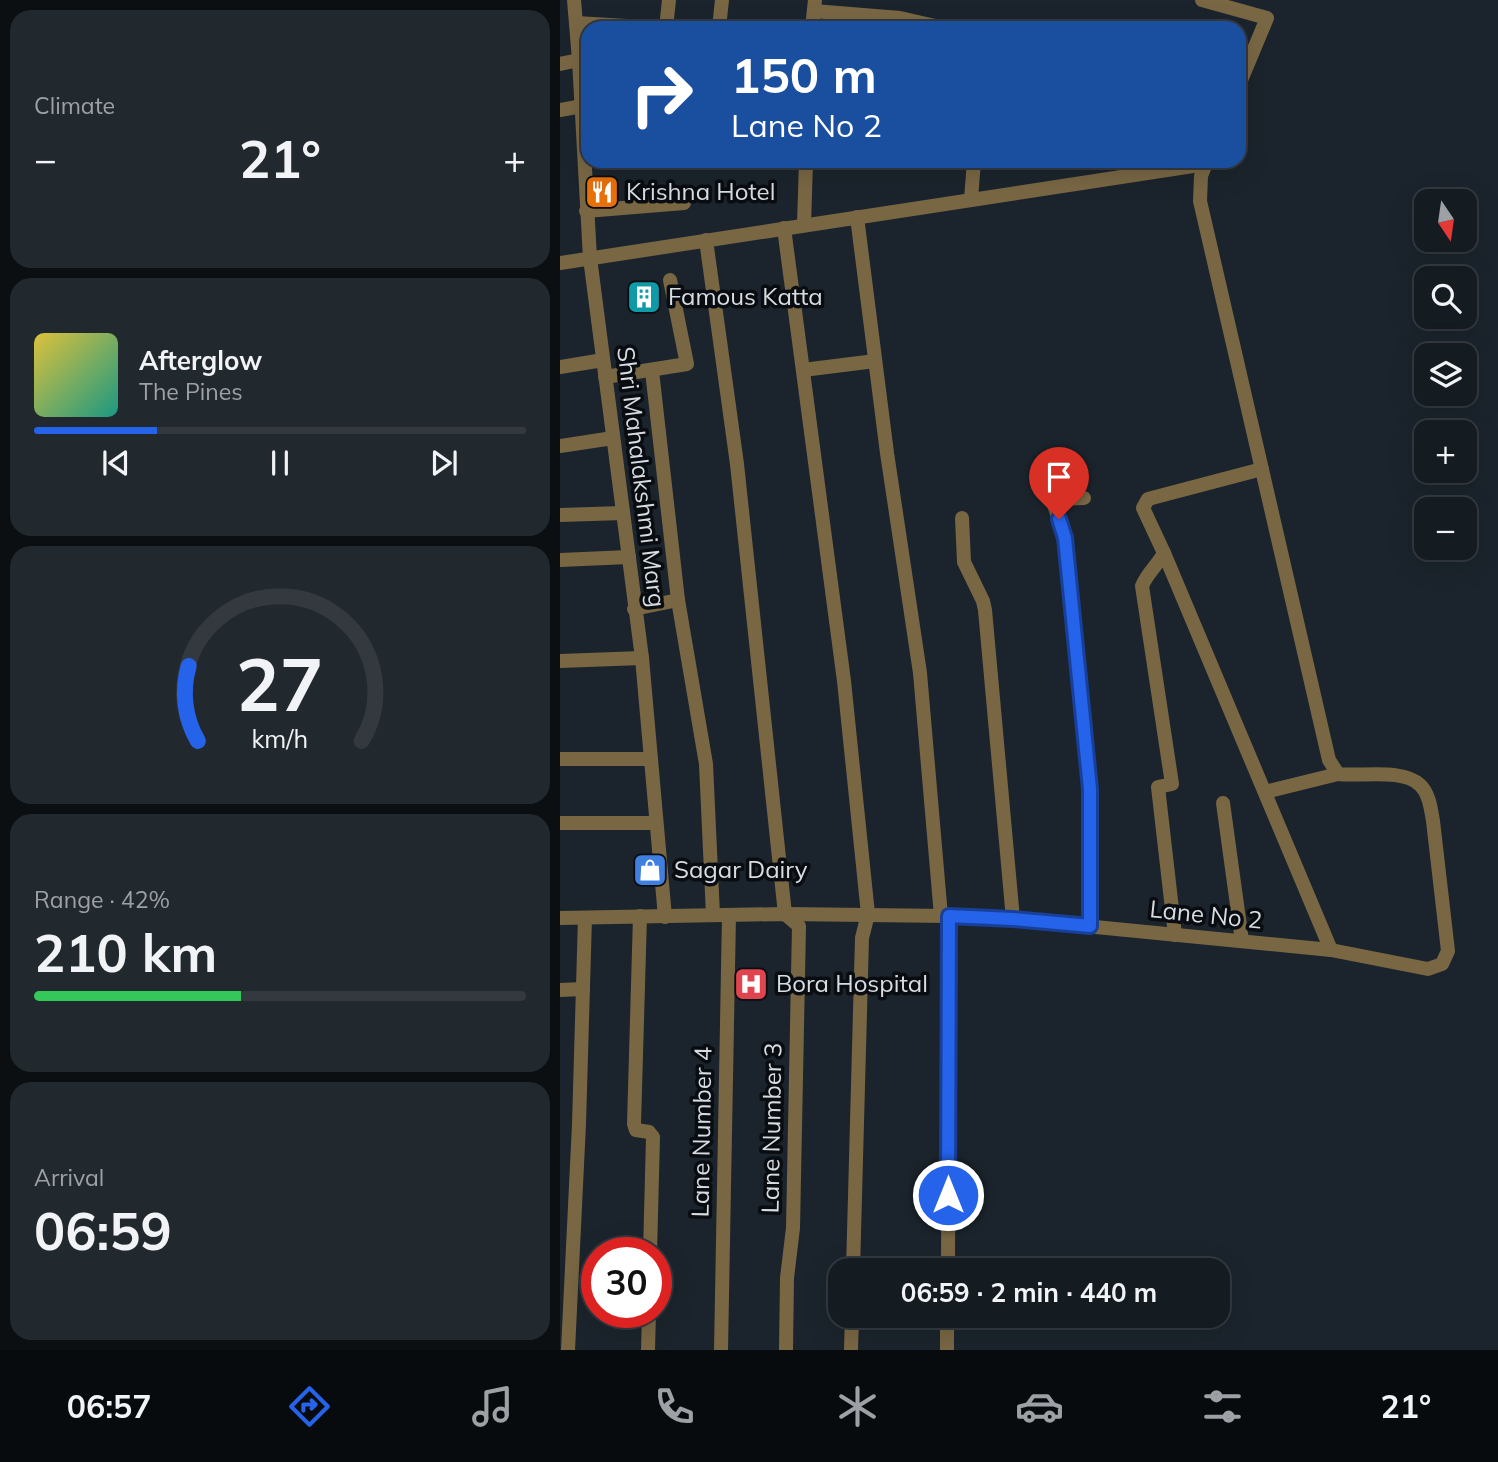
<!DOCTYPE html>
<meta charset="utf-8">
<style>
body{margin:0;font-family:Mulish,sans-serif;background:#21282e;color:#f1f3f6;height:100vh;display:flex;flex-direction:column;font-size:26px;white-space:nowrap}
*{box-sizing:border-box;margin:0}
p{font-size:23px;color:#9da1a5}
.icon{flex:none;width:38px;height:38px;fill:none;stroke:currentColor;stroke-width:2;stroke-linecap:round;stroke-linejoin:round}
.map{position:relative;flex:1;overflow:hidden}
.sheet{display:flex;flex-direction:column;gap:10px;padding:10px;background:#0b0f12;width:560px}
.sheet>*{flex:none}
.banner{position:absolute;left:21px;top:21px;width:665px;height:147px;border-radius:21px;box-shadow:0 7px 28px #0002,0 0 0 2px #33393f;background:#1a4fa0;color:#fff;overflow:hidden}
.needle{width:46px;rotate:167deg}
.buttons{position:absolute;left:854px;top:189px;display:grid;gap:14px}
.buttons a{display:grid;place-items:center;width:63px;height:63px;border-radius:14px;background:#141b21;box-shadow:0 7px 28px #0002,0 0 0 2px #33393f;font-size:35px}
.speed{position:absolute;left:21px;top:1237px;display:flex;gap:14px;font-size:35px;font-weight:700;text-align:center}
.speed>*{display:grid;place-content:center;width:91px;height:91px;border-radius:50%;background:#141b21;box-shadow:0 7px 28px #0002,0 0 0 2px #33393f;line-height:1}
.speed .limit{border:10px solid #d22;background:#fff;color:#111}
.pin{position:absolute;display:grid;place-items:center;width:60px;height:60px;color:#fff;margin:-72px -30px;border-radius:50% 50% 50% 0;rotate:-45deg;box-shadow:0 0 7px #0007}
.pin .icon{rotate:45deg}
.me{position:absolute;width:77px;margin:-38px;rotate:0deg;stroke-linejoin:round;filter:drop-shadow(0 0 5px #0008)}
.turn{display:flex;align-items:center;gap:24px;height:147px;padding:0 35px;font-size:32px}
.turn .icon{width:91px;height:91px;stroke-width:2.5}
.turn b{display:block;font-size:49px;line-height:60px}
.big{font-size:52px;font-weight:700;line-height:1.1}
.sheet .card{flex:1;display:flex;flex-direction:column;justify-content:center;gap:10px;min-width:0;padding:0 24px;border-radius:21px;background:#21282e}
.sheet .dial{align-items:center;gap:0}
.dial svg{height:182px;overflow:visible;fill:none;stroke:#33393f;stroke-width:7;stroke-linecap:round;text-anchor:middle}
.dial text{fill:#f1f3f6;stroke:none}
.song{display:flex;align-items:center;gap:21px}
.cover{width:84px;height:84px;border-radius:10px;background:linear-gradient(135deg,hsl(50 70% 55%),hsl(170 70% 35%))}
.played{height:7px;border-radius:4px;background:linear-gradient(90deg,#2563eb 25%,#33393f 25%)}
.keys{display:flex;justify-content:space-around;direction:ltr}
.heat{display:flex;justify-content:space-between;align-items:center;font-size:38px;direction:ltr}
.charge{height:10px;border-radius:5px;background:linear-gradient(90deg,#34c759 42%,#33393f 0)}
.trip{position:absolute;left:268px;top:1258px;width:402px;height:70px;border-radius:21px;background:#141b21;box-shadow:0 7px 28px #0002,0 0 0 2px #33393f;font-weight:700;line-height:70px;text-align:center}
.tab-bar{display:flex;height:112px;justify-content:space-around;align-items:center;background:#080b0d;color:#9da1a5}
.tab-bar .icon{width:49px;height:49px}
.tab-bar .on{color:#2563eb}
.tab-bar b{font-size:32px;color:#f1f3f6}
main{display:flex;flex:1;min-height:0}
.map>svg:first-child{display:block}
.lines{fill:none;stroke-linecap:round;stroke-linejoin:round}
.minor{stroke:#796744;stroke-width:14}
.tertiary{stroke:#796744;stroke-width:14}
.route-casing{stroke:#184099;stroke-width:18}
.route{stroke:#2563eb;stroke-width:12}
.labels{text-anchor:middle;stroke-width:7;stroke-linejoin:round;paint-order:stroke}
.poi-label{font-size:24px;fill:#d7dde2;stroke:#090c10;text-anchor:start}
.street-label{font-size:24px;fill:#d7dde2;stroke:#090c10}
</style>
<main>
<section class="sheet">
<div class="card"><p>Climate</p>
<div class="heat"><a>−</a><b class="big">21°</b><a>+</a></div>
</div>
<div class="card">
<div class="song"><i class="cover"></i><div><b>Afterglow</b><p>The Pines</p></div></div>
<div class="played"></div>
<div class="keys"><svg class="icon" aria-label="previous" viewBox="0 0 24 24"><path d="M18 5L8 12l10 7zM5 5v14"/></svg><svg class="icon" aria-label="pause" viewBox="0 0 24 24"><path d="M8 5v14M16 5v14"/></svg><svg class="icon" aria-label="next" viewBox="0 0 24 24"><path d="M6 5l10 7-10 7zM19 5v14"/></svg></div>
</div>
<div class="card dial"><svg viewBox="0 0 100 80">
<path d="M14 69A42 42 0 1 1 86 69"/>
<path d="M14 69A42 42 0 0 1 10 36" stroke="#2563eb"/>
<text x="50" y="56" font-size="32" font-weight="700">27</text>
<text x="50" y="72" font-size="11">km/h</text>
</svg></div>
<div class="card"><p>Range · 42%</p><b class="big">210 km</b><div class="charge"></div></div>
<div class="card"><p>Arrival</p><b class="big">06:59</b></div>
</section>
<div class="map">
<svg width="938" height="1350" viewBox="0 0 938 1350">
<rect width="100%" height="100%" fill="#1b242c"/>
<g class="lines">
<g class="minor">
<path d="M 14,0 L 19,60 L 30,258 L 82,658 L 105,917"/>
<path d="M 642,0 L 707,18 L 679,85"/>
<path d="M 254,11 L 340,18 L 384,28"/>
<path d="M 16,23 L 101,28"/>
<path d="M 106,28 L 109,0"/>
<path d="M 159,28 L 162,0"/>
<path d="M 252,28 L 255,0"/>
<path d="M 0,64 L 19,60"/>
<path d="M 0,110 L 22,106"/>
<path d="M 565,161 L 573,175"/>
<path d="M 411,199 L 414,161"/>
<path d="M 26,211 L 124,203"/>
<path d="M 297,217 L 327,453 L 360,673 L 381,916"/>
<path d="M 244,225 L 246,161"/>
<path d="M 224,228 L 284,681 L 308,914 L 302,938 L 293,1270"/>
<path d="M 146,240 L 177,464 L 225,914 L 239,926 L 233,1228 L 227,1278 L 226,1350"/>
<path d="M 0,263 L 646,164"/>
<path d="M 0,367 L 43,360"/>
<path d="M 243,370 L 315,361"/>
<path d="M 92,371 L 118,600 L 146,764 L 153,915"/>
<path d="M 45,377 L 127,364 L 110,280"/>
<path d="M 0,446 L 53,438"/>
<path d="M 702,469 L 588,499 L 583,508 L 604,553 L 771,950"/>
<path d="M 524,498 L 492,499 L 505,538 L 530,789 L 529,926"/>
<path d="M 0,515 L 63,513"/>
<path d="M 402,518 L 404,562 L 423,601 L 425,610 L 453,919"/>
<path d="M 604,553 C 597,566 587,573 582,586 L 612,784 L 598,787 L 615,935"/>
<path d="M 0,560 L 69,557"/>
<path d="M 74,609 L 118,600"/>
<path d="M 0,661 L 82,658"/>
<path d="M 0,759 L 91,759"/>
<path d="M 705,792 L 778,774"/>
<path d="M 663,803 L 682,941"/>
<path d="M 0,823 L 96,823"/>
<path d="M 80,916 L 74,1124 L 76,1130 L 89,1132 L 93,1137 L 90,1253"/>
<path d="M 0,990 L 23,989"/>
<path d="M 388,1270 L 389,916 L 453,919 L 771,950 L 868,969 L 882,964 L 888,951 L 873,821 C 871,809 869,793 860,785 C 843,768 800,777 778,774 L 769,760 L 640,201 L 641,176 L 647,161"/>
<path d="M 8,1350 L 19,1124 L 25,918"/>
<path d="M 88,1350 L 89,1312"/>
<path d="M 161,1350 L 169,915"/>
<path d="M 291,1350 L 292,1316"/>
<path d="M 387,1350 L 387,1316"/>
</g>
<path class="tertiary" d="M 0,918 L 225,914 L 389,916"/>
</g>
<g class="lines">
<g class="route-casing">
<path id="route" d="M 388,1195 L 389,916 L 453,919 L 530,926 L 530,789 L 505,538 L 499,519"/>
</g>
<use href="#route" class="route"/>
</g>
<defs>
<g id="restaurant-square" transform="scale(1.75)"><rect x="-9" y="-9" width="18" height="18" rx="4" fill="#e8710a" stroke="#090c10"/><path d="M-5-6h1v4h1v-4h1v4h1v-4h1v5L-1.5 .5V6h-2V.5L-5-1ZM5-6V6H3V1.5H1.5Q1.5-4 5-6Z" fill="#fff"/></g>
<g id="building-square" transform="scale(1.75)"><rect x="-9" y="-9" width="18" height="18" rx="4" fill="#0f9aa8" stroke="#090c10"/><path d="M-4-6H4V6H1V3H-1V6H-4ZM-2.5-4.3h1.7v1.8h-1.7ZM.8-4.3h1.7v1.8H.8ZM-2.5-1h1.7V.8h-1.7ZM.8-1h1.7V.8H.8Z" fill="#fff"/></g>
<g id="shop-square" transform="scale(1.75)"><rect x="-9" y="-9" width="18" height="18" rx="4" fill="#3f7fe0" stroke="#090c10"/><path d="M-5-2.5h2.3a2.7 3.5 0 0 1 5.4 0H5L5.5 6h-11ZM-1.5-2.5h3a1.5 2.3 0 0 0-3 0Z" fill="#fff"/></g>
<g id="hospital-square" transform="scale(1.75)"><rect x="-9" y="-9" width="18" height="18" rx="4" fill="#e0444e" stroke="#090c10"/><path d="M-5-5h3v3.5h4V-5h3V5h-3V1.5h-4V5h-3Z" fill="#fff"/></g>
</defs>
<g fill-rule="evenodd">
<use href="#restaurant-square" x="42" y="192"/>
<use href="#building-square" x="84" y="297"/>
<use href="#shop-square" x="90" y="870"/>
<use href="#hospital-square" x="191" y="984"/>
</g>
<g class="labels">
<g class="poi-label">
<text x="66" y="200">Krishna Hotel</text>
<text x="108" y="305">Famous Katta</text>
<text x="114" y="878">Sagar Dairy</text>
<text x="216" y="992">Bora Hospital</text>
</g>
<g class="street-label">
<text transform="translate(81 477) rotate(83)" y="8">Shri Mahalakshmi Marg</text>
<text transform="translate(646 915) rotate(6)" y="8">Lane No 2</text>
<text transform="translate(212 1128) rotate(-89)" y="8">Lane Number 3</text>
<text transform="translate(142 1132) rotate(-89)" y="8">Lane Number 4</text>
</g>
</g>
</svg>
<div class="buttons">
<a><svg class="needle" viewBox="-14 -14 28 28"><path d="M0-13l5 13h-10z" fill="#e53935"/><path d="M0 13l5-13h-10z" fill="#9da1a5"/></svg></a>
<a><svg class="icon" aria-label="search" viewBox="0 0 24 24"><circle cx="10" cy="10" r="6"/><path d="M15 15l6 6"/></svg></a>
<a><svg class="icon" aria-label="layers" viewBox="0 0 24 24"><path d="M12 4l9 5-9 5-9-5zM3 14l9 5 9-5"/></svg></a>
<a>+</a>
<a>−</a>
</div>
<div class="speed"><div class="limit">30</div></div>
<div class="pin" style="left:499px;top:519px;background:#d93025"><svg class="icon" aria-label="arrive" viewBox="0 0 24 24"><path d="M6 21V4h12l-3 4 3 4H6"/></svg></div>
<svg class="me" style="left:388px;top:1195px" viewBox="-20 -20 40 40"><circle r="17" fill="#2563eb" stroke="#fff" stroke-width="3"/><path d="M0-11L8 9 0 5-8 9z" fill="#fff"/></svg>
<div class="trip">06:59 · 2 min · 440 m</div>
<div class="banner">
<div class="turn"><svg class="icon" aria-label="right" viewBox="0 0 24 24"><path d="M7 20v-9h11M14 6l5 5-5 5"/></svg><div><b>150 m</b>Lane No 2</div></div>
</div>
</div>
</main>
<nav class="tab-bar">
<b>06:57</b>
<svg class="icon on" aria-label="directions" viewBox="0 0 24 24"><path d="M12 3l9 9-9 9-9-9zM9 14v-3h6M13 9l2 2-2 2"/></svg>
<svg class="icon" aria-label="music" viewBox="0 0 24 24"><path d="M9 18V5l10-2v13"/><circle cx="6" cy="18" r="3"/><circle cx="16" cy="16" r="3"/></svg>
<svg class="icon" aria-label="phone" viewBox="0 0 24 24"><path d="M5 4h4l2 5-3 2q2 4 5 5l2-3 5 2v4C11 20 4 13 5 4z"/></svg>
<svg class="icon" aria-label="climate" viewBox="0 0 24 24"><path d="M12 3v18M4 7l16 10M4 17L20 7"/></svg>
<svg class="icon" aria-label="car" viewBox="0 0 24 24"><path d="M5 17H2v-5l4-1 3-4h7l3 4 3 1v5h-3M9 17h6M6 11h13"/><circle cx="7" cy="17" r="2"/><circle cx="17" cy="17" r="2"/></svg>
<svg class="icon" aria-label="filters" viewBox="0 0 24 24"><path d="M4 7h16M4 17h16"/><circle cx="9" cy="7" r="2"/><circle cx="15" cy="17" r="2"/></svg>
<b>21°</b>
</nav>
